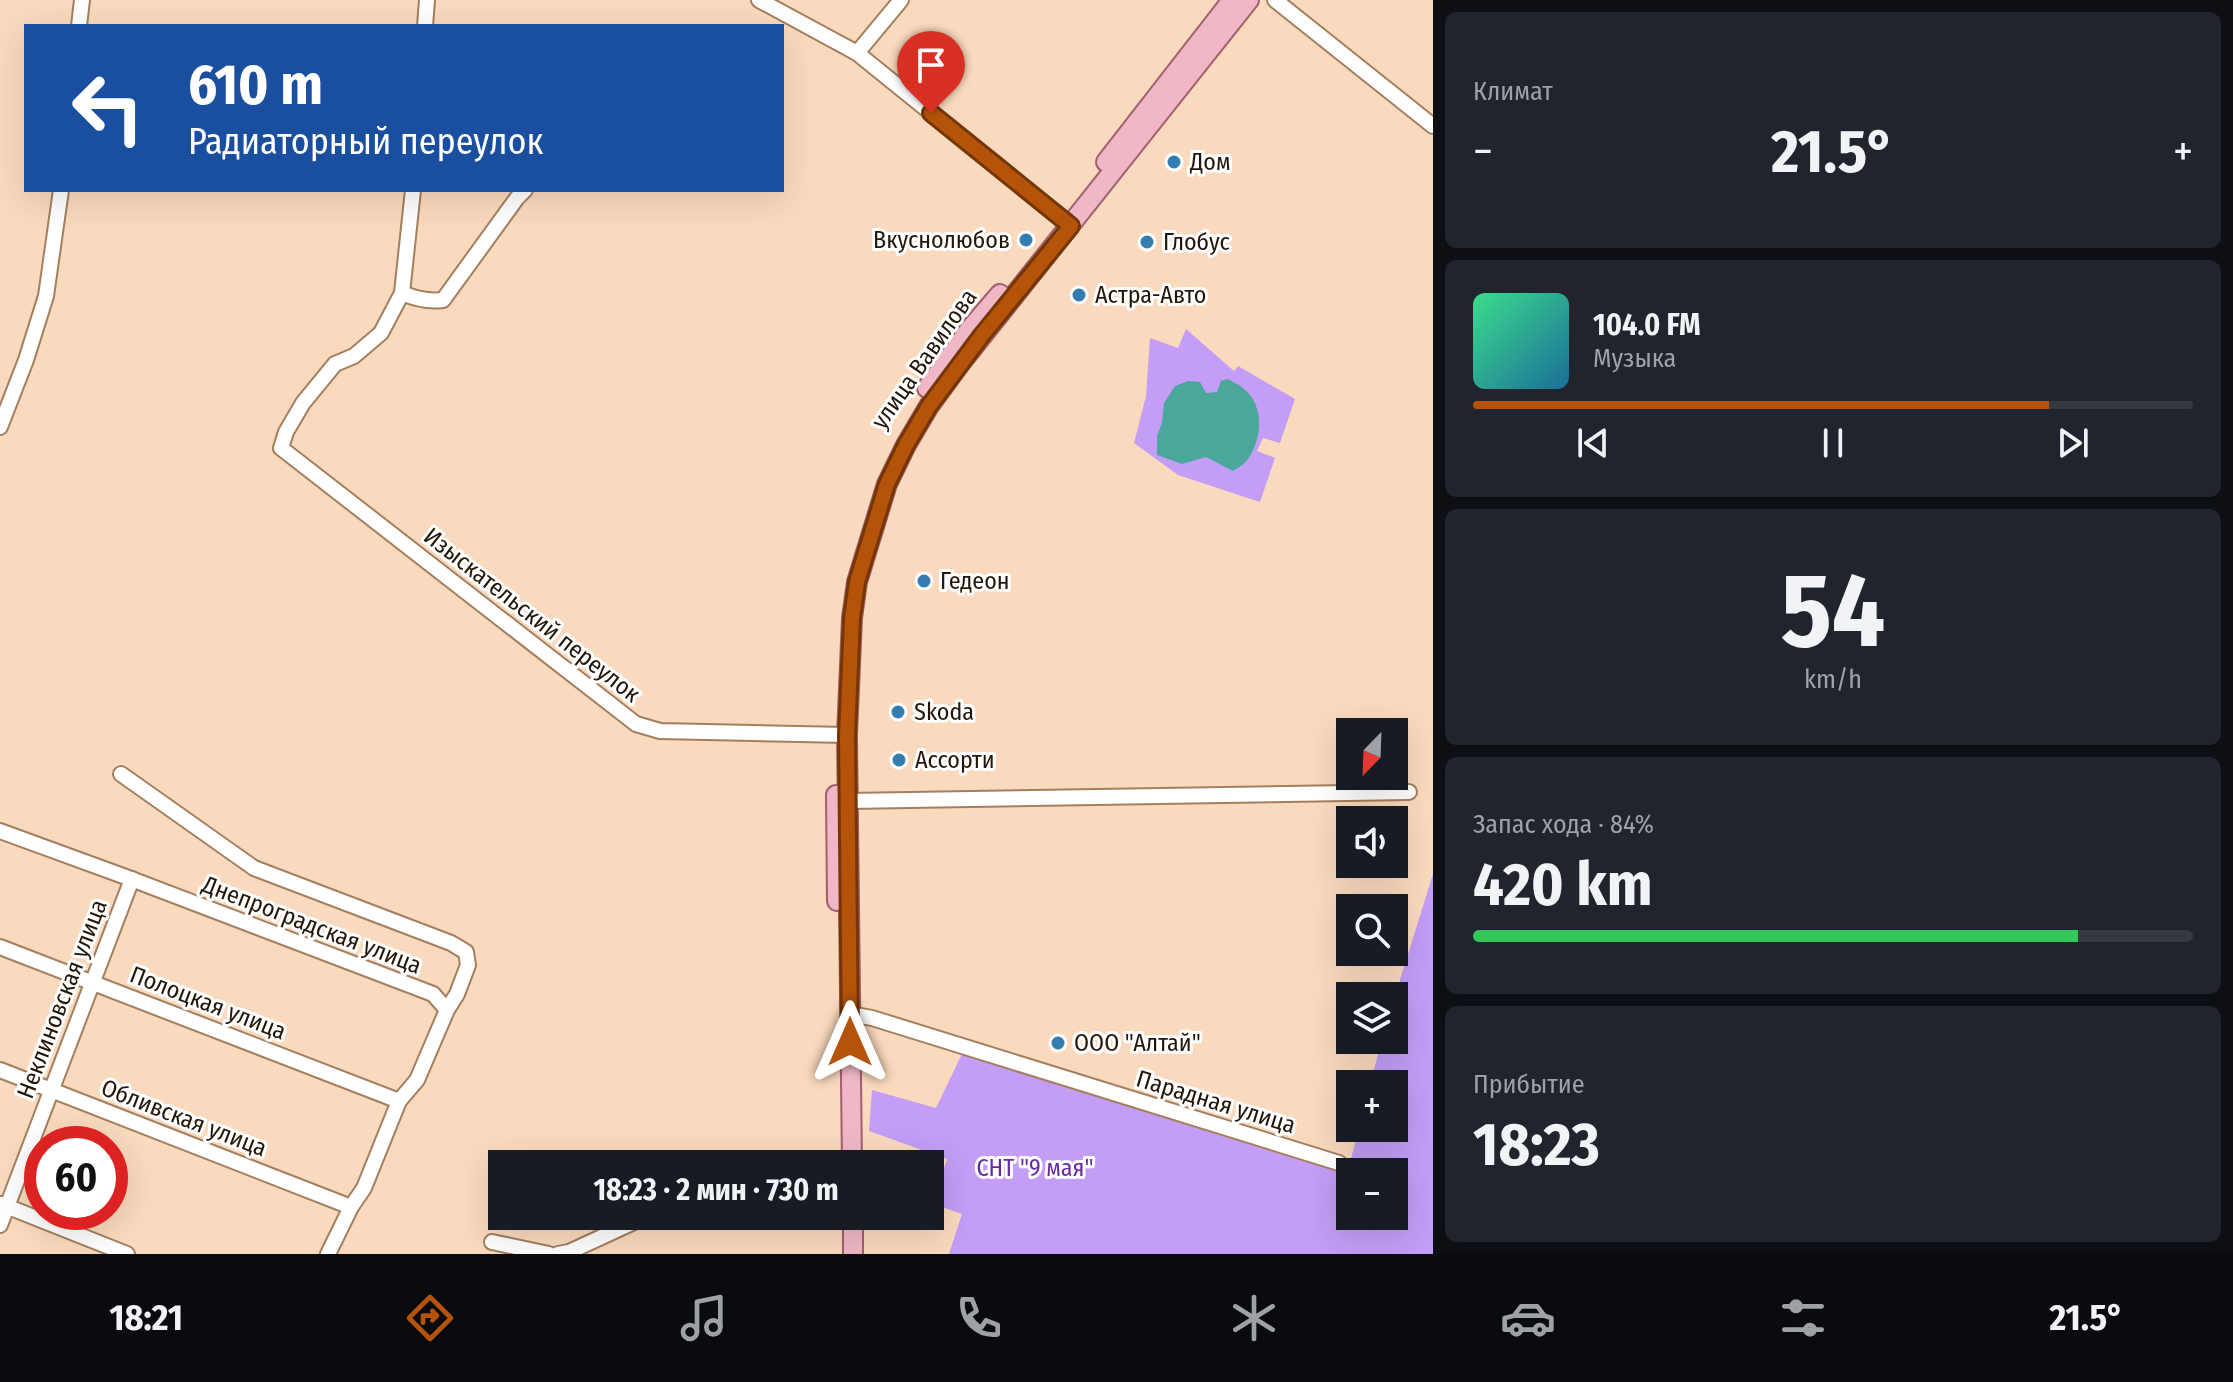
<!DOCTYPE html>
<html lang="ru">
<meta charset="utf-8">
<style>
body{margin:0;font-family:"Fira Sans Condensed",sans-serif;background:#20242c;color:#f1f3f6;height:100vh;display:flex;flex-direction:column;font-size:30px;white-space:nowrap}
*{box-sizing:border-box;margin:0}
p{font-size:26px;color:#9ea1a6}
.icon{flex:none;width:44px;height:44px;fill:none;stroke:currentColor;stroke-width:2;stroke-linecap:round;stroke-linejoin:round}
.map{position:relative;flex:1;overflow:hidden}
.side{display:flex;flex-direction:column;gap:12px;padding:12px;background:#0d0f14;width:800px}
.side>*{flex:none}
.top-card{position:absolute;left:24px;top:24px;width:760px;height:168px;border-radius:0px;box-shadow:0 8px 32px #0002;background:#1a4fa0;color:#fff;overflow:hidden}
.needle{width:52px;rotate:203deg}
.buttons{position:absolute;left:1336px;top:718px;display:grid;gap:16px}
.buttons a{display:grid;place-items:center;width:72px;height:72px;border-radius:0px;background:#171b24;box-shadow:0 8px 32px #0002;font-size:40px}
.speed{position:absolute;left:24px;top:1126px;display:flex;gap:16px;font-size:40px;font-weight:700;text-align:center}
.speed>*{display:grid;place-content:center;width:104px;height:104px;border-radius:50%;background:#171b24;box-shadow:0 8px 32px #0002;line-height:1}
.speed .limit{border:12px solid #d22;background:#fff;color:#111}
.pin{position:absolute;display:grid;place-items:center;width:68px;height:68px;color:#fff;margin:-82px -34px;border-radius:50% 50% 50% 0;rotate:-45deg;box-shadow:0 0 8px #0007}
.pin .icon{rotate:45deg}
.me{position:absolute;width:88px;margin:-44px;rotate:0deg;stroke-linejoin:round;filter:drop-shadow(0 0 6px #0008)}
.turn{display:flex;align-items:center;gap:28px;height:168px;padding:0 32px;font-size:36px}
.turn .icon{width:104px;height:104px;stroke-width:2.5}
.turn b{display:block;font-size:56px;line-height:68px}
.big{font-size:60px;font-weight:700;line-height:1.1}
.side .tile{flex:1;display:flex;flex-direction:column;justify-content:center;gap:12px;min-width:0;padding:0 28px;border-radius:12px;background:#20242c}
.side .dial{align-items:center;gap:0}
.dial b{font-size:104px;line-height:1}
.song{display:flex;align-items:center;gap:24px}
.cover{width:96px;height:96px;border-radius:12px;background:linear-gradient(135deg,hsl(150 70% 55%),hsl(200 70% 35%))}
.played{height:8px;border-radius:4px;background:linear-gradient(90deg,#b45309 80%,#363941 80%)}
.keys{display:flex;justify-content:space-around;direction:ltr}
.heat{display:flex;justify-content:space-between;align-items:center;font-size:44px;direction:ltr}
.charge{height:12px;border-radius:6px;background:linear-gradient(90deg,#34c759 84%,#363941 0)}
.trip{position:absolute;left:488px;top:1150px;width:456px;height:80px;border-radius:0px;background:#171b24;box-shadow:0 8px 32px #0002;font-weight:700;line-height:80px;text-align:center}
.tab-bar{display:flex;height:128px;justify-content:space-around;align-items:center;background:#090b0e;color:#9ea1a6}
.tab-bar .icon{width:56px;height:56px}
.tab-bar .current{color:#b45309}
.tab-bar b{font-size:36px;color:#f1f3f6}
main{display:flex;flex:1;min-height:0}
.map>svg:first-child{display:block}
.green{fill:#c39df6;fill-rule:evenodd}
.water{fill:#49a89a}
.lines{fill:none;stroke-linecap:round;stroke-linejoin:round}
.minor-casing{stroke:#a47f5e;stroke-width:18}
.major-casing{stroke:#a2606c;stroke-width:22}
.minor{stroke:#fff;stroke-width:14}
.major{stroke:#f0b8c7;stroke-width:18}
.route-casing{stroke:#753606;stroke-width:20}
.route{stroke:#b45309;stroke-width:14}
.poi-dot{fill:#347db1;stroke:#fff;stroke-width:3}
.labels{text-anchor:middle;stroke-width:6;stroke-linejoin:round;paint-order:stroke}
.poi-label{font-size:24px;fill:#241709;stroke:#fff;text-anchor:start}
.street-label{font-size:24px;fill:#241709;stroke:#fff}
.park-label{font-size:24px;fill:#682aa2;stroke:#fff}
</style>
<main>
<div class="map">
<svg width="1433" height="1254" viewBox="0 0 1433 1254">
<rect width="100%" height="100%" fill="#fadabe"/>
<g class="green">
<path d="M 1186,329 L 1234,371 L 1238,366 L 1295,399 L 1280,443 L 1263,438 L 1257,451 L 1275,458 L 1260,502 L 1178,475 L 1134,443 L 1146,396 L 1150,338 L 1178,348 Z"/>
<path d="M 1433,874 L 1433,1254 L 949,1254 L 962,1214 L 933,1204 L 947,1159 L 869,1131 L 872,1090 L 936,1108 L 962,1054 L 1347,1174 L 1359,1128 L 1394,1128 L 1394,1084 L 1370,1084 L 1382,1040 L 1394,1040 L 1394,999 ZM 1350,1172 L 1394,1172 L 1394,1216 L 1350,1216 Z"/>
</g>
<path class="water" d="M 1228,379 C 1233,382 1240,385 1244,389 C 1265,406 1262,439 1248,459 C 1245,464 1238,468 1233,471 L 1206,457 L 1182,464 L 1157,455 L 1157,436 L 1162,423 L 1164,403 L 1175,386 L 1188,381 L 1200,382 L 1206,393 L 1217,392 L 1221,381 Z"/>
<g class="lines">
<g class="minor-casing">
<g id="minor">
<path d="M 759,0 L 857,53 L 1071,226"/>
<path d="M 1275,0 L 1433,126"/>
<path d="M 79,26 L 82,0"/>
<path d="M 425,26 L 427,0"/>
<path d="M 857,53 L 901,0"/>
<path d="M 413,190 L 402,293 L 381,333 L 354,356 L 335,364 L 303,403 L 286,432 L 281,448 L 636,724 L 660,731 L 847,735"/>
<path d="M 402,293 C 416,299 428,302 443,300 L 517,198 L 525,190"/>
<path d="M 0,427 L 26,360 L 46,296 L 61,190"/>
<path d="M 121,774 L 254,868 L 451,943 L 466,952 L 468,965 L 457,994 L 447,1010 L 417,1080 L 399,1101 L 364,1188 L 351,1207 L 328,1254"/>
<path d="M 848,801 L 1409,792"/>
<path d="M 0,831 L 126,877 L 433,994 L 447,1010"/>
<path d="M 0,947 L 399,1101"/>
<path d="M 850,1014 L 872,1018 L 1339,1163"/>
<path d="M 0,1070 L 351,1207"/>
<path d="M 1,1204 L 127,1254"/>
<path d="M 0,1225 L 132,879"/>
<path d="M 492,1242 L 549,1254"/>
<path d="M 558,1254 L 569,1252 L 647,1216"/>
</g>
</g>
<g class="major-casing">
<g id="major">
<path d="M 1106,162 L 1232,0"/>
<path d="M 927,388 L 969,330 L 1000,294"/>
<path d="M 836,795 L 837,901"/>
<path d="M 852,1164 L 847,735 L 852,618 L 857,582 L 887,484 L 906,445 L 929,406 L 959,365 L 1249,0"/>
<path d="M 853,1216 L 853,1254"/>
</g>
</g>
<use href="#minor" class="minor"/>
<use href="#major" class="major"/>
</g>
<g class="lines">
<g class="route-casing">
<path id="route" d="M 850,1042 L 847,735 L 852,618 L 857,582 L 887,484 L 906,445 L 929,406 L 982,335 L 1071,226 L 931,113"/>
</g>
<use href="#route" class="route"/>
</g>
<g class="poi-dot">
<circle cx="1174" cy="162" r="8"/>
<circle cx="1026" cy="240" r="8"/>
<circle cx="1147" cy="242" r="8"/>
<circle cx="1079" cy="295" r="8"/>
<circle cx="924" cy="581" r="8"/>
<circle cx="898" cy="712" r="8"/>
<circle cx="899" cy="760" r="8"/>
<circle cx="1058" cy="1043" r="8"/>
</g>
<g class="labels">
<g class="poi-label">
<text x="1190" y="170">Дом</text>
<text x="1010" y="248" text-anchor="end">Вкуснолюбов</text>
<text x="1163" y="250">Глобус</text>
<text x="1095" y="303">Астра-Авто</text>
<text x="940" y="589">Гедеон</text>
<text x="914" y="720">Skoda</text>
<text x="915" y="768">Ассорти</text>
<text x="1074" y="1051">ООО "Алтай"</text>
</g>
<g class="street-label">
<text transform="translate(924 359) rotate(-55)" y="8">улица Вавилова</text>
<text transform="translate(532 615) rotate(38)" y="8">Изыскательский переулок</text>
<text transform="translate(312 925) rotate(21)" y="8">Днепроградская улица</text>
<text transform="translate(62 999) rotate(-69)" y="8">Неклиновская улица</text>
<text transform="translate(208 1003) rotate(21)" y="8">Полоцкая улица</text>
<text transform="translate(1216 1102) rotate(17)" y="8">Парадная улица</text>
<text transform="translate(184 1118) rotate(21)" y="8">Обливская улица</text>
</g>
<g class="park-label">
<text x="1035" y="1176">СНТ "9 мая"</text>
</g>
</g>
</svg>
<div class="buttons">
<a><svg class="needle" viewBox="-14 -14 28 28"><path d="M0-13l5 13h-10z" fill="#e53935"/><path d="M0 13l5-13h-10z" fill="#9ea1a6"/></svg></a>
<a><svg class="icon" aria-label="sound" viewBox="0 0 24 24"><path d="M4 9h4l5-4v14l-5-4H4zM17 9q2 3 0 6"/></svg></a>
<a><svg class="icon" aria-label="search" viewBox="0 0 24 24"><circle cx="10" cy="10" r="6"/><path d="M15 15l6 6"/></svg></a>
<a><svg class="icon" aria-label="layers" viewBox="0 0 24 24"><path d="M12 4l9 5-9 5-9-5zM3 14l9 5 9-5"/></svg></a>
<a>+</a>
<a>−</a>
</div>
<div class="speed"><div class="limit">60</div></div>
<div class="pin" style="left:931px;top:113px;background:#d93025"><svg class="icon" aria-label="arrive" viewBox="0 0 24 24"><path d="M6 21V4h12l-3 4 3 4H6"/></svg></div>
<svg class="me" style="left:850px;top:1042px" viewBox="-20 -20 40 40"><path d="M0-17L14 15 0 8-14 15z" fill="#b45309" stroke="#fff" stroke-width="4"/></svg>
<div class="trip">18:23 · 2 мин · 730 m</div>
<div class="top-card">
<div class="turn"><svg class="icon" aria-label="left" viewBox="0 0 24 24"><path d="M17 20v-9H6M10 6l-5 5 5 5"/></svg><div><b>610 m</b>Радиаторный переулок</div></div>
</div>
</div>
<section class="side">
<div class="tile"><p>Климат</p>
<div class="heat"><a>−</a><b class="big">21.5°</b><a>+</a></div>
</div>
<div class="tile">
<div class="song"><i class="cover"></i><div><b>104.0 FM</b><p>Музыка</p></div></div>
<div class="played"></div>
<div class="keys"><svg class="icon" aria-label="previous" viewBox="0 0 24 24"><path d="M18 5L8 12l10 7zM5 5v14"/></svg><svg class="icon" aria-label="pause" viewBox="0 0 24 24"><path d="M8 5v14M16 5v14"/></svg><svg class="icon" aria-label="next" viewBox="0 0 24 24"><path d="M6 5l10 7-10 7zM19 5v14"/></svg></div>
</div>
<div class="tile dial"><b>54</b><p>km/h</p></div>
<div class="tile"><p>Запас хода · 84%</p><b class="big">420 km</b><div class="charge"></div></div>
<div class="tile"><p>Прибытие</p><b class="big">18:23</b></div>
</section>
</main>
<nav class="tab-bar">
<b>18:21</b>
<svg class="icon current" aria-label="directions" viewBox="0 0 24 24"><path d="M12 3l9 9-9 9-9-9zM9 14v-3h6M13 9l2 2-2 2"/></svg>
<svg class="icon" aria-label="music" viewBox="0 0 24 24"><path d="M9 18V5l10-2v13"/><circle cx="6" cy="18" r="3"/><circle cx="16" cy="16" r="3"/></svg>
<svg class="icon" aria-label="phone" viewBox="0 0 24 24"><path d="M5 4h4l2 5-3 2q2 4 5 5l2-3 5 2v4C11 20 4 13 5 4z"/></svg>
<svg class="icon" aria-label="climate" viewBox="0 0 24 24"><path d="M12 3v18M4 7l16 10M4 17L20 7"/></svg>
<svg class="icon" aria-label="car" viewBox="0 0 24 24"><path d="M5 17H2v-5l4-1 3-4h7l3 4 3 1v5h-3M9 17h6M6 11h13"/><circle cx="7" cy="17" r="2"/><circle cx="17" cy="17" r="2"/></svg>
<svg class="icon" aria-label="filters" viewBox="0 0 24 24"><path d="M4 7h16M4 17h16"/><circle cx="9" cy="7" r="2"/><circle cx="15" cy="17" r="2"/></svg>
<b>21.5°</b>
</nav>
